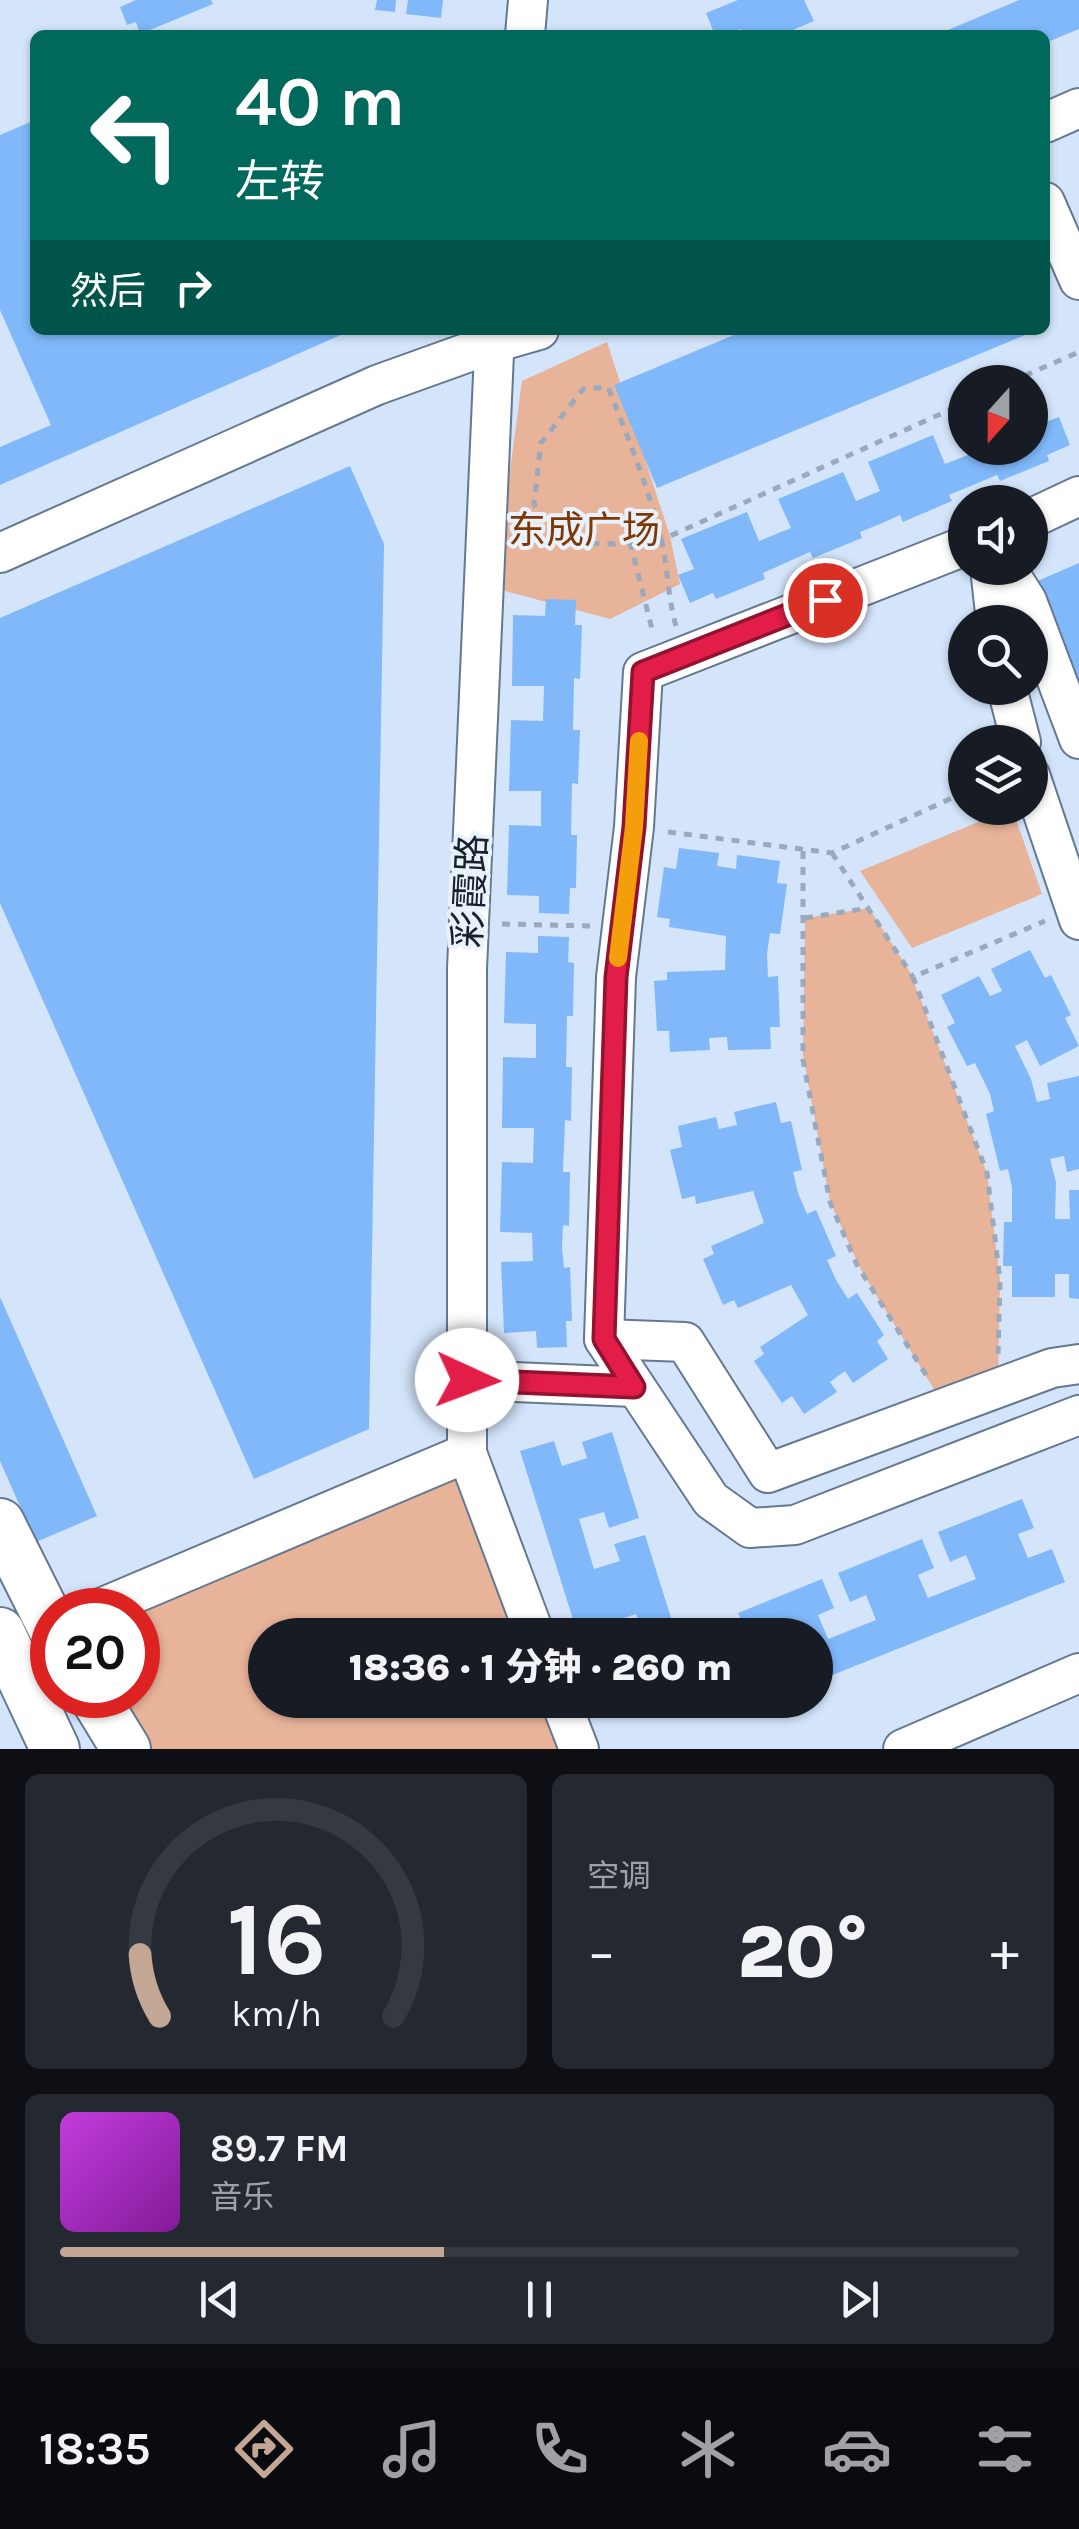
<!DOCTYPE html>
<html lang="zh">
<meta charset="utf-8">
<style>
body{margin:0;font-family:Karla,"Noto Sans SC",sans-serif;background:#242831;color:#f1f3f6;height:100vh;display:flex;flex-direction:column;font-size:38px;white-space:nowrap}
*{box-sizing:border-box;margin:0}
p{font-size:32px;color:#9ea1a6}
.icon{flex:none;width:55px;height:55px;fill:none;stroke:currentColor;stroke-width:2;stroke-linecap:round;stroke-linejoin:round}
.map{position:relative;height:1749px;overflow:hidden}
.side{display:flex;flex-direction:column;gap:25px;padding:25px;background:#0d0f14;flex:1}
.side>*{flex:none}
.banner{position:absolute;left:30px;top:30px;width:1020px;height:305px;border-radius:15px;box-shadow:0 2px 8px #0004;background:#00695c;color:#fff;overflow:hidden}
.needle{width:65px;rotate:201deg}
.buttons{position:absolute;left:948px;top:365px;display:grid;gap:20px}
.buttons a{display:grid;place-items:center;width:100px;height:100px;border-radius:50%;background:#171b24;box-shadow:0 2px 8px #0004;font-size:50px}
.speed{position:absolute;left:30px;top:1588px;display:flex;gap:20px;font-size:50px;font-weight:700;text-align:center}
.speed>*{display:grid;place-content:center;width:130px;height:130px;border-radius:50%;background:#171b24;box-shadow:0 2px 8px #0004;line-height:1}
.speed .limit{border:15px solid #d22;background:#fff;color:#111}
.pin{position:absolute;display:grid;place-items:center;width:85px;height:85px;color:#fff;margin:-42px;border:5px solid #fff;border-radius:50%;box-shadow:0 2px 10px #0007}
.me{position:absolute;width:110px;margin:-55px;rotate:92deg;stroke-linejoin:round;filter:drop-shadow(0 0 8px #0008)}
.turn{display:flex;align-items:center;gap:35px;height:210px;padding:0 40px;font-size:45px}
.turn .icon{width:130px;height:130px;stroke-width:2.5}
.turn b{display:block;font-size:70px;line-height:85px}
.then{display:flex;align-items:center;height:95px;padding:0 40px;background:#0003;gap:20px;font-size:38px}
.big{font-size:75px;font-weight:800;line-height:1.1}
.side .tile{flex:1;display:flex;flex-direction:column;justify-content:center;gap:15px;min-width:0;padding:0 35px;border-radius:15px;background:#242831}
.side .dial{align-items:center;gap:0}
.dial svg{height:260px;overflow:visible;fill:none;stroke:#363941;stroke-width:7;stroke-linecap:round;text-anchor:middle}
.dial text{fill:#f1f3f6;stroke:none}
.song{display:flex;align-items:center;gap:30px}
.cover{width:120px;height:120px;border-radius:15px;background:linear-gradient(135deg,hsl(290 70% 55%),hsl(290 70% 35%))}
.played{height:10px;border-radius:5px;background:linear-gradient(90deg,#c4a695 40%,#363941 40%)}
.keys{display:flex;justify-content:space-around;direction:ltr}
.heat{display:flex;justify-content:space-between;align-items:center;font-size:55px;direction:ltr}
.side .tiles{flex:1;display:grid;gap:25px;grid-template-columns:1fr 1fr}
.tile:last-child{grid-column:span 2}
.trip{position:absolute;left:248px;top:1618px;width:585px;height:100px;border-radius:50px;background:#171b24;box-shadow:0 2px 8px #0004;font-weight:800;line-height:100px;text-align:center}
.tab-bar{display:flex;height:160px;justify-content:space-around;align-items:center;background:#090b0e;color:#9ea1a6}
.tab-bar .icon{width:70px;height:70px}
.tab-bar .active{color:#c4a695}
.tab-bar b{font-size:45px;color:#f1f3f6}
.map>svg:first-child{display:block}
.green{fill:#e7b399}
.building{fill:#80b8fa}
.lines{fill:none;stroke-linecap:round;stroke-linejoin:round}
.minor-casing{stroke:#647890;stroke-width:42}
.major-casing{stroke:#647890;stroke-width:52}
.path{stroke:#9ba9bb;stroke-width:5;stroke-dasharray:8 8;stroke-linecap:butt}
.minor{stroke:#fff;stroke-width:38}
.major{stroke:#fff;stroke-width:48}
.route-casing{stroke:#92132f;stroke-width:25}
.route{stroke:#e11d48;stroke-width:18}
.slow{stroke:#f59e0b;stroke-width:18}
.labels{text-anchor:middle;stroke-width:8;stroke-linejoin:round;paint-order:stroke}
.park-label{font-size:38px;fill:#7f3703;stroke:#e9f1fc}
.street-label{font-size:38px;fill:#19212a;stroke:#e9f1fc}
</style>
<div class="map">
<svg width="1079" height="1749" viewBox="0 0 1079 1749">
<rect width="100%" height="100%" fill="#d4e5fb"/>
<g class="green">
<path d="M 607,342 L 670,536 L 680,584 L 610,619 L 501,590 L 505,508 L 522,381 Z"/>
<path d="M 1012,808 L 1042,894 L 912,948 L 860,871 Z"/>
<path d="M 869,908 L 910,972 L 987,1173 L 1000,1280 L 998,1387 L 945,1407 L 862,1272 L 830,1202 L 803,1055 L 805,918 Z"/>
<path d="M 467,1453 L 535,1635 L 265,1635 L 265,1700 L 560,1700 L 579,1749 L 126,1749 L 93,1695 L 138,1695 L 138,1610 Z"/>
</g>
<g class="building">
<path d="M 136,0 L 211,0 L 213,4 L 140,34 L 136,22 L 127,25 L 120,7 Z"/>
<path d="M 377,0 L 396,0 L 395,12 L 375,10 Z"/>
<path d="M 408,0 L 443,0 L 441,18 L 406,14 Z"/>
<path d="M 738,0 L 804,0 L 814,21 L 781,35 L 743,35 L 741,29 L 715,35 L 706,13 Z"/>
<path d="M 1019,0 L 1079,0 L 1079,29 L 1045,43 L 1045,35 L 936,35 Z"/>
<path d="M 35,120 L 35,330 L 352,330 L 0,485 L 0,447 L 51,425 L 0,310 L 0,135 Z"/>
<path d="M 746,330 L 1023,330 L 1025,335 L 657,488 L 614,385 Z"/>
<path d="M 1030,393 L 1043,423 L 1059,417 L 1070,445 L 1047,455 L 1049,461 L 1000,481 L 997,475 L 949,495 L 952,501 L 903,522 L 900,515 L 880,524 L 860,532 L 862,538 L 813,558 L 810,552 L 763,573 L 765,579 L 716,599 L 713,593 L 690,603 L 678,575 L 694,569 L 681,539 L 747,512 L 759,541 L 791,528 L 778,499 L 843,472 L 856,501 L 880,491 L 868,462 L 933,435 L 945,464 L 978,451 L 976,448 L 1030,448 Z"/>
<path d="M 350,466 L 384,544 L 369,1429 L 254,1479 L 0,903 L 0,618 Z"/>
<path d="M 1079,563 L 1079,688 L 1033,583 Z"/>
<path d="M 546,599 L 576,600 L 575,625 L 582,625 L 580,679 L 574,678 L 573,730 L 580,730 L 578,784 L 572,783 L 571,835 L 577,835 L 576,888 L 570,888 L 569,914 L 539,913 L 539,896 L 507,895 L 509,825 L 541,826 L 541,791 L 509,791 L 511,720 L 543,721 L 544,686 L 512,686 L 513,615 L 545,616 Z"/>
<path d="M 679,848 L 719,853 L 717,866 L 736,869 L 737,855 L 780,861 L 777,883 L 787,884 L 780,934 L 770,933 L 767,954 L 768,977 L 778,976 L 780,1027 L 770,1027 L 771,1049 L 728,1050 L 727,1037 L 709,1038 L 710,1050 L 670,1052 L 669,1031 L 657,1031 L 654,981 L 667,980 L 667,972 L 725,970 L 726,936 L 669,927 L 670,919 L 657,917 L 664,867 L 676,869 Z"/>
<path d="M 538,936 L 569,937 L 568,962 L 574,963 L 573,1016 L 567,1016 L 566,1067 L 572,1067 L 571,1121 L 565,1120 L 563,1172 L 570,1172 L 569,1226 L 563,1225 L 562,1247 L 564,1268 L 570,1267 L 572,1321 L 566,1321 L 567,1347 L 537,1348 L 536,1331 L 504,1333 L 501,1262 L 533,1261 L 532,1233 L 500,1232 L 502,1162 L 533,1163 L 534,1128 L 502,1128 L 503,1057 L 536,1058 L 536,1024 L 504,1023 L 506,952 L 538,953 Z"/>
<path d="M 1030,950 L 1045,978 L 1051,975 L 1071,1015 L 1065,1018 L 1079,1046 L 1040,1066 L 1027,1040 L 1015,1046 L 1031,1079 L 1037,1102 L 1050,1099 L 1047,1083 L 1079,1076 L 1079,1169 L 1067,1172 L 1064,1156 L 1050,1159 L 1056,1182 L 1055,1219 L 1070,1219 L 1069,1190 L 1079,1190 L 1079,1299 L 1069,1298 L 1069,1274 L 1055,1274 L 1055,1297 L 1012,1297 L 1012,1266 L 1003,1266 L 1004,1222 L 1012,1222 L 1012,1187 L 1008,1169 L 1000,1171 L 986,1114 L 994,1111 L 990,1094 L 975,1063 L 967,1066 L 947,1027 L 955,1023 L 941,995 L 979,976 L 990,996 L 1002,991 L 991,969 Z"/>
<path d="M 776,1102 L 781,1123 L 791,1121 L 802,1170 L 793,1172 L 798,1193 L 807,1214 L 816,1210 L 836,1256 L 827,1260 L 836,1280 L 848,1299 L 857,1293 L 884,1335 L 877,1341 L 888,1359 L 853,1383 L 845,1371 L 830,1382 L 837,1392 L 804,1414 L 792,1396 L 782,1403 L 754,1361 L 764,1354 L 760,1347 L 808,1315 L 791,1285 L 738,1308 L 734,1300 L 723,1305 L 703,1259 L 714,1254 L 711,1246 L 764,1223 L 753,1191 L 696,1204 L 695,1196 L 682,1199 L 670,1150 L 682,1147 L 678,1126 L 716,1117 L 719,1129 L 737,1125 L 734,1112 Z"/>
<path d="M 0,1297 L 97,1516 L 36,1542 L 0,1461 Z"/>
<path d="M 612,1432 L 639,1518 L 609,1528 L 604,1512 L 579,1519 L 594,1569 L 620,1561 L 614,1544 L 645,1535 L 672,1621 L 642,1631 L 636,1614 L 611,1622 L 615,1635 L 578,1635 L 520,1451 L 554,1441 L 562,1466 L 587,1458 L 582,1442 Z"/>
<path d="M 1022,1499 L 1034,1528 L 1018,1534 L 1028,1558 L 1052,1549 L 1065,1582 L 815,1682 L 815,1635 L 747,1635 L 738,1613 L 822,1579 L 834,1608 L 818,1615 L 828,1639 L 876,1620 L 866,1595 L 850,1602 L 838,1573 L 922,1539 L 934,1568 L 918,1575 L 928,1598 L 976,1579 L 966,1555 L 950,1562 L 938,1532 Z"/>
</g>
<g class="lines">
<g class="minor-casing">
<g id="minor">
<path d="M 525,35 L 528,0"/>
<path d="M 1045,123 L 1079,108"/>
<path d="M 1045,202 L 1079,280"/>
<path d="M 495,330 L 467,969 L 467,1453 L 535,1635"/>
<path d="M 1030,519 L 1079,496"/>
<path d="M 965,546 L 643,672 L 634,827 L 616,977 L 604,1339 L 711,1500 L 750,1528 L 795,1525 L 1079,1415"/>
<path d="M 0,553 L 377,385 L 494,343 L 539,330"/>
<path d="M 990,568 L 996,622"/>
<path d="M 1006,568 L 1027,601 L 1079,739"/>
<path d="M 1007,688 L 1021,742"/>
<path d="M 1030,775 L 1079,920"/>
<path d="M 604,1339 L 685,1342 L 768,1473 L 1052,1368 L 1079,1364"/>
<path d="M 467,1380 L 634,1387"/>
<path d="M 96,1610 L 467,1453"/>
<path d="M 560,1700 L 579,1749"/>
<path d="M 903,1749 L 1079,1673"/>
</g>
</g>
<g class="major-casing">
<g id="major">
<path d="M 0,1523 L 52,1627"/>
<path d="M 0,1632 L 55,1749"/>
<path d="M 93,1695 L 126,1749"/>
</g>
</g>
<g class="path">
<path d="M 1010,382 L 1079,352"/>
<path d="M 630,542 L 653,633"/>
<path d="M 676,626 C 667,595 668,564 660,534 C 647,484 627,435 608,387 L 583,389 L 541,443 L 534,504 L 547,528 L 574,543 L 615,544 L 670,536 L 965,403"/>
<path d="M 668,832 L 832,853 L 965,792"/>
<path d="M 803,851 L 803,1060 L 830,1202 L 857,1265 L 928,1378"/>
<path d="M 832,853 L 913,977"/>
<path d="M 805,918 L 869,908"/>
<path d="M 502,924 L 591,926"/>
<path d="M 998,1354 L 1000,1280 L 987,1173 L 913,977 L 1045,921"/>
</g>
<use href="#minor" class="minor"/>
<use href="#major" class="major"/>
</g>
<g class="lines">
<g class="route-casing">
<path id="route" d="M 467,1380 L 634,1387 L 604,1339 L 616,977 L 634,827 L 643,672 L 825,600"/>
</g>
<use href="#route" class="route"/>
<path class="slow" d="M 618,958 L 634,827 L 639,741"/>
</g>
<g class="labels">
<g class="park-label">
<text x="584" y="543">东成广场</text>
</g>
<g class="street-label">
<text transform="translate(470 891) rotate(-87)" y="13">彩霞路</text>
</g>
</g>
</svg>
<div class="buttons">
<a><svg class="needle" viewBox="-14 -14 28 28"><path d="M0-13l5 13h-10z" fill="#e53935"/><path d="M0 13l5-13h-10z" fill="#9ea1a6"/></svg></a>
<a><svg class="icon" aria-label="sound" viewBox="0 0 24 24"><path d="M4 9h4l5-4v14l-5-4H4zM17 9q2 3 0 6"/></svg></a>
<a><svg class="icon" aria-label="search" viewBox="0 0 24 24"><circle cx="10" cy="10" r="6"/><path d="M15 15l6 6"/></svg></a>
<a><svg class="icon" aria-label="layers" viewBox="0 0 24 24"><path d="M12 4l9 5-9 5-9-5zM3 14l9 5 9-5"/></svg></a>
</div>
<div class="speed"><div class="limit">20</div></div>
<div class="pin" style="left:825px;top:600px;background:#d93025"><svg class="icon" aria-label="arrive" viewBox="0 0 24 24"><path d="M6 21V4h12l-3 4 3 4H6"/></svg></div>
<svg class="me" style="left:467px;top:1380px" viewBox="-20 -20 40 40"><circle r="19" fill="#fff"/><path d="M0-13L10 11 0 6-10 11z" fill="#e11d48"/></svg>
<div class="trip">18:36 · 1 分钟 · 260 m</div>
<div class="banner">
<div class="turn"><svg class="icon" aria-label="left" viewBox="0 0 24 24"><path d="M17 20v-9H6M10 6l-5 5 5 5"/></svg><div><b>40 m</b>左转</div></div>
<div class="then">然后<svg class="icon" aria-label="right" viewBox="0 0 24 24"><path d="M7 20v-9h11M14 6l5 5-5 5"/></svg></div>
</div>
</div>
<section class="side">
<div class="tiles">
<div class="tile dial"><svg viewBox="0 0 100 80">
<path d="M14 69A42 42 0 1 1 86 69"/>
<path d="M14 69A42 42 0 0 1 8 50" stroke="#c4a695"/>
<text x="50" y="56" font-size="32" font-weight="700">16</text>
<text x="50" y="72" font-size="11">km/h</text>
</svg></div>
<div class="tile"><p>空调</p>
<div class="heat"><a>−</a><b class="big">20°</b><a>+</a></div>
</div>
<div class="tile">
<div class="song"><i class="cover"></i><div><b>89.7 FM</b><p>音乐</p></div></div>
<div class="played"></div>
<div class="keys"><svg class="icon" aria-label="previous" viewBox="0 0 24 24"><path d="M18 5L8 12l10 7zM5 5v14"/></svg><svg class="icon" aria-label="pause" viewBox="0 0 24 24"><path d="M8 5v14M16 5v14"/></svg><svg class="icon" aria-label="next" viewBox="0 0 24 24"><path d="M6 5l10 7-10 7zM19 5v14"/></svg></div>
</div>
</div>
</section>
<nav class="tab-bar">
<b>18:35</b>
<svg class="icon active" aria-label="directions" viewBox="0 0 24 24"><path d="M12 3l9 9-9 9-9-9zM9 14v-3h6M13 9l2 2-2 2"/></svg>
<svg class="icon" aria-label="music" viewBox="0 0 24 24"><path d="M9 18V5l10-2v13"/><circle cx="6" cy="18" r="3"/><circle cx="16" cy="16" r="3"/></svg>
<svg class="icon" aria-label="phone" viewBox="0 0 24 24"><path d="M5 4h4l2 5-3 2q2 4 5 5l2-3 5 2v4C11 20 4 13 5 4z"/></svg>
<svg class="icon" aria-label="climate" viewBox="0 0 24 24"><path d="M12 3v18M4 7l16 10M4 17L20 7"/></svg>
<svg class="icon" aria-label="car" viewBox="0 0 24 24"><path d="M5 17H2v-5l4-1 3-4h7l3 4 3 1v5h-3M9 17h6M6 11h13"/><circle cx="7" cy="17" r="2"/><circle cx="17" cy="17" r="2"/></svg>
<svg class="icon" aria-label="filters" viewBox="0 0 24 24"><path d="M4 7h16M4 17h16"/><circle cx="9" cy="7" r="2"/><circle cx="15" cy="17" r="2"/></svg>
</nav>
